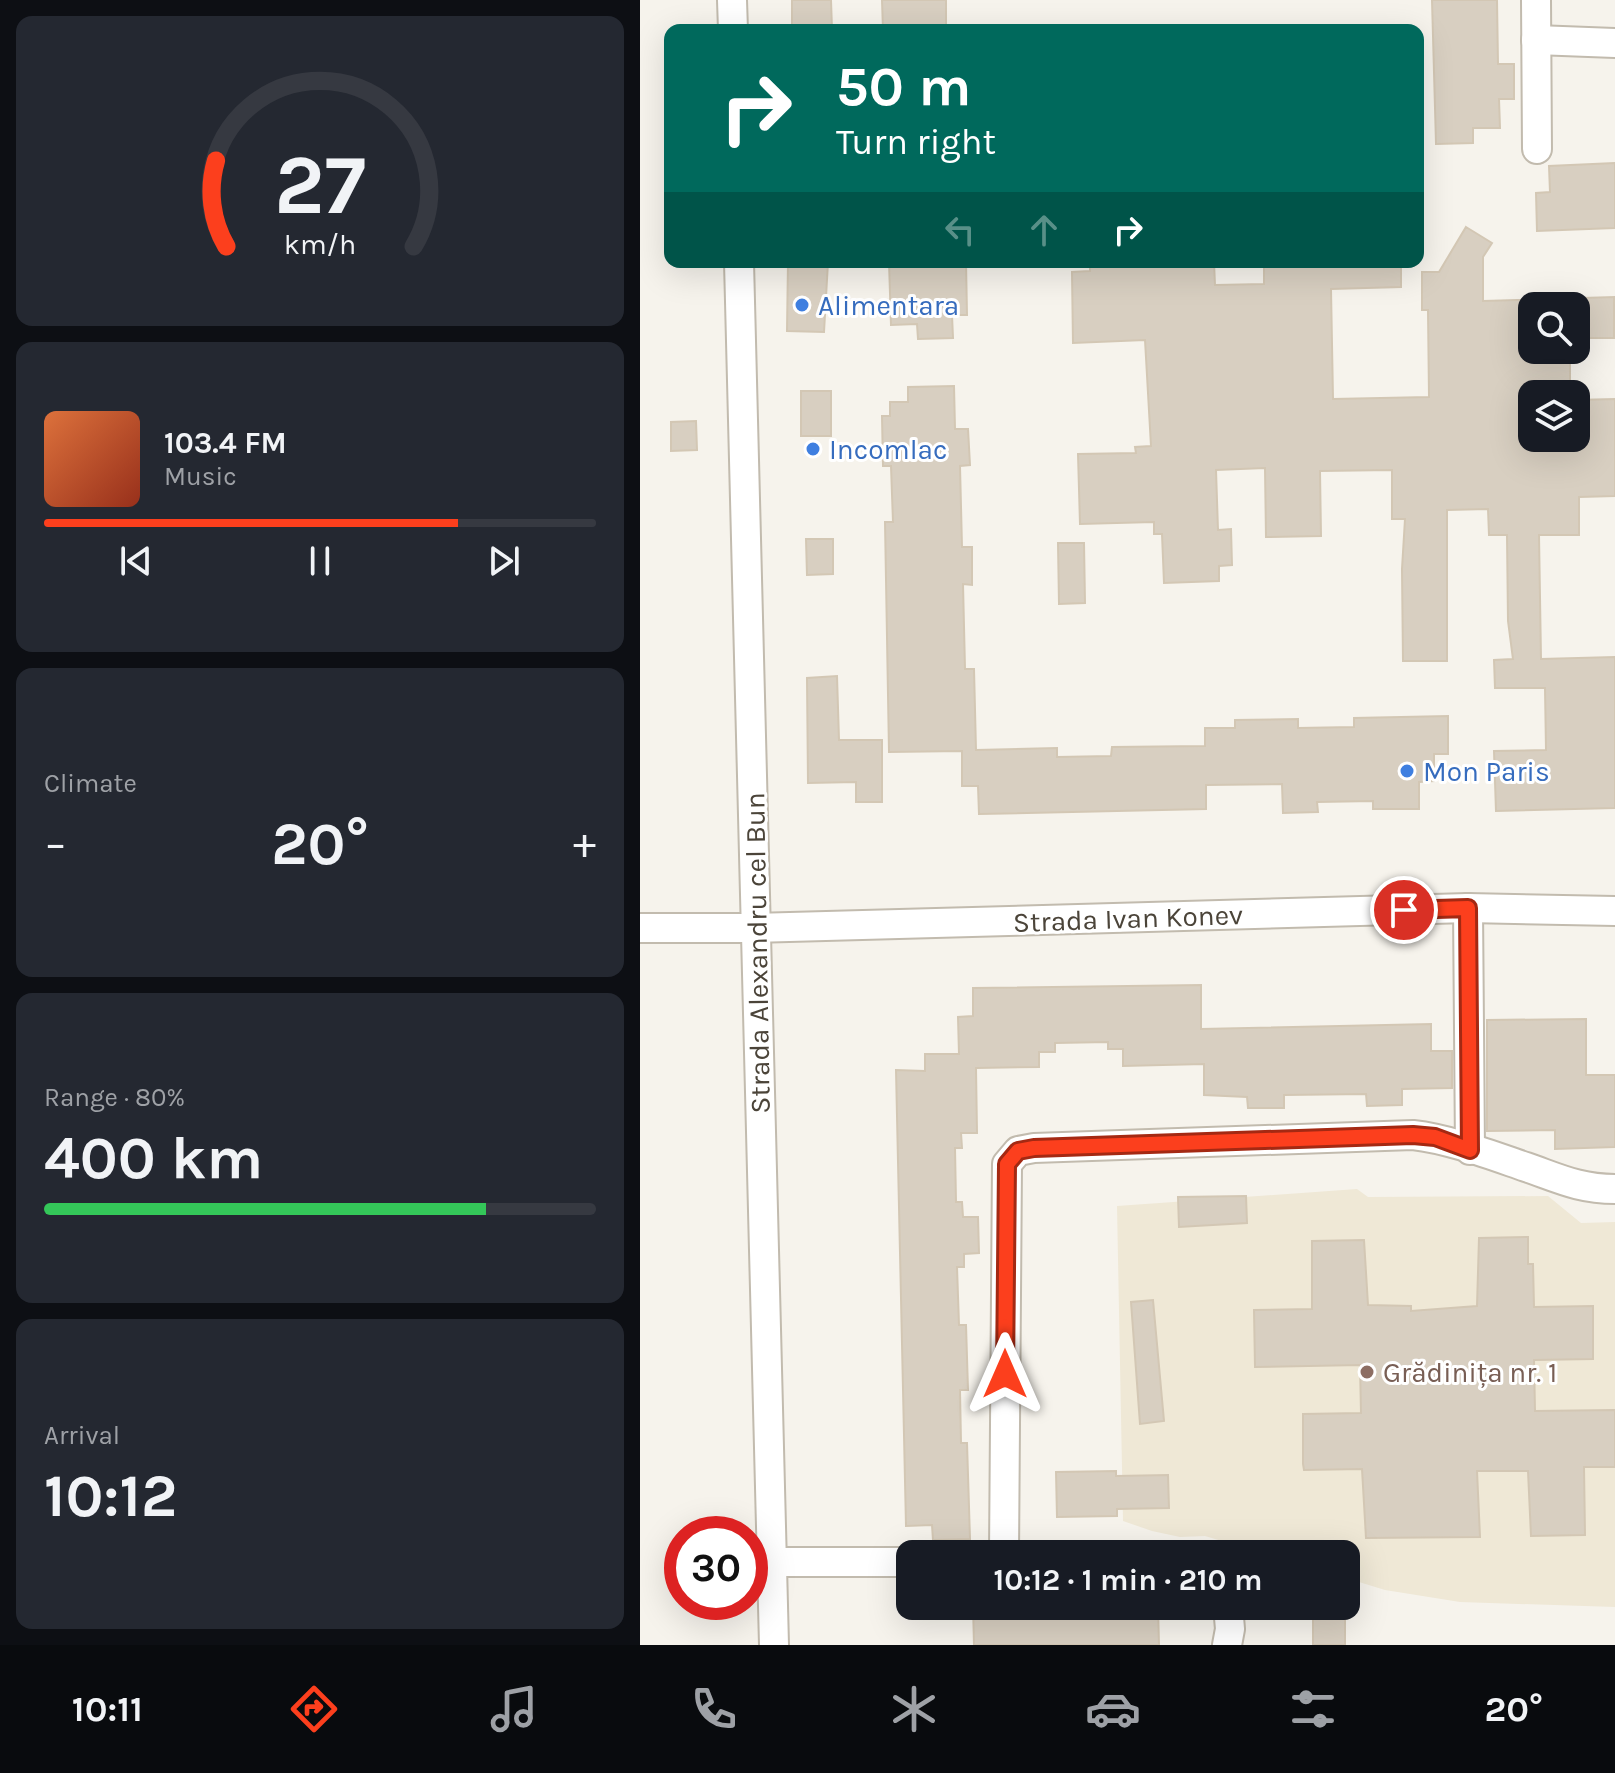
<!DOCTYPE html>
<meta charset="utf-8">
<style>
body{margin:0;font-family:Karla,sans-serif;background:#242831;color:#f1f3f6;height:100vh;display:flex;flex-direction:column;font-size:30px;white-space:nowrap}
*{box-sizing:border-box;margin:0}
p{font-size:26px;color:#9ea1a6}
.icon{flex:none;width:44px;height:44px;fill:none;stroke:currentColor;stroke-width:2;stroke-linecap:round;stroke-linejoin:round}
.map{position:relative;flex:1;overflow:hidden}
.details{display:flex;flex-direction:column;gap:16px;padding:16px;background:#0d0f14;width:640px}
.details>*{flex:none}
.hud{position:absolute;left:24px;top:24px;width:760px;height:244px;border-radius:16px;box-shadow:0 8px 32px #0002;background:#00695c;color:#fff;overflow:hidden}
.fabs{position:absolute;left:878px;top:292px;display:grid;gap:16px}
.fabs a{display:grid;place-items:center;width:72px;height:72px;border-radius:16px;background:#171b24;box-shadow:0 8px 32px #0002;font-size:40px}
.speed{position:absolute;left:24px;top:1516px;display:flex;gap:16px;font-size:40px;font-weight:700;text-align:center}
.speed>*{display:grid;place-content:center;width:104px;height:104px;border-radius:50%;background:#171b24;box-shadow:0 8px 32px #0002;line-height:1}
.speed .limit{border:12px solid #d22;background:#fff;color:#111}
.pin{position:absolute;display:grid;place-items:center;width:68px;height:68px;color:#fff;margin:-34px;border:4px solid #fff;border-radius:50%;box-shadow:0 2px 8px #0007}
.me{position:absolute;width:88px;margin:-44px;rotate:0deg;stroke-linejoin:round;filter:drop-shadow(0 0 6px #0008)}
.turn{display:flex;align-items:center;gap:28px;height:168px;padding:0 40px;font-size:36px}
.turn .icon{width:104px;height:104px;stroke-width:2.5}
.turn b{display:block;font-size:56px;line-height:68px}
.lanes{display:flex;align-items:center;height:76px;padding:0 40px;background:#0003;justify-content:center;gap:40px;direction:ltr}
.lanes .off{opacity:.35}
.big{font-size:60px;font-weight:700;line-height:1.1}
.details .tile{flex:1;display:flex;flex-direction:column;justify-content:center;gap:12px;min-width:0;padding:0 28px;border-radius:16px;background:#242831}
.details .dial{align-items:center;gap:0}
.dial svg{height:208px;overflow:visible;fill:none;stroke:#363941;stroke-width:7;stroke-linecap:round;text-anchor:middle}
.dial text{fill:#f1f3f6;stroke:none}
.song{display:flex;align-items:center;gap:24px}
.cover{width:96px;height:96px;border-radius:12px;background:linear-gradient(135deg,hsl(20 70% 55%),hsl(10 70% 35%))}
.played{height:8px;border-radius:4px;background:linear-gradient(90deg,#fc3f1d 75%,#363941 75%)}
.keys{display:flex;justify-content:space-around;direction:ltr}
.heat{display:flex;justify-content:space-between;align-items:center;font-size:44px;direction:ltr}
.charge{height:12px;border-radius:6px;background:linear-gradient(90deg,#34c759 80%,#363941 0)}
.trip{position:absolute;left:256px;top:1540px;width:464px;height:80px;border-radius:16px;background:#171b24;box-shadow:0 8px 32px #0002;font-weight:700;line-height:80px;text-align:center}
.menu{display:flex;height:128px;justify-content:space-around;align-items:center;background:#090b0e;color:#9ea1a6}
.menu .icon{width:56px;height:56px}
.menu .active{color:#fc3f1d}
.menu b{font-size:36px;color:#f1f3f6}
main{display:flex;flex:1;min-height:0}
.map>svg:first-child{display:block}
.education{fill:#efe8d6}
.building{fill:#d8cfc1;stroke:#d3c7b4;stroke-width:2}
.lines{fill:none;stroke-linecap:round;stroke-linejoin:round}
.minor-casing{stroke:#c2bbae;stroke-width:32}
.minor{stroke:#fff;stroke-width:28}
.route-casing{stroke:#a42913;stroke-width:20}
.route{stroke:#fc3f1d;stroke-width:14}
.shop-dot{fill:#3f7fe0;stroke:#fff;stroke-width:3}
.education-dot{fill:#8d6e63;stroke:#fff;stroke-width:3}
.labels{text-anchor:middle;stroke-width:6;stroke-linejoin:round;paint-order:stroke}
.shop-label{font-size:28px;fill:#366cbe;stroke:#fff;text-anchor:start}
.street-label{font-size:28px;fill:#4b4439;stroke:#fff}
.education-label{font-size:28px;fill:#785e54;stroke:#fff;text-anchor:start}
</style>
<main>
<section class="details">
<div class="tile dial"><svg viewBox="0 0 100 80">
<path d="M14 69A42 42 0 1 1 86 69"/>
<path d="M14 69A42 42 0 0 1 10 36" stroke="#fc3f1d"/>
<text x="50" y="56" font-size="32" font-weight="700">27</text>
<text x="50" y="72" font-size="11">km/h</text>
</svg></div>
<div class="tile">
<div class="song"><i class="cover"></i><div><b>103.4 FM</b><p>Music</p></div></div>
<div class="played"></div>
<div class="keys"><svg class="icon" aria-label="previous" viewBox="0 0 24 24"><path d="M18 5L8 12l10 7zM5 5v14"/></svg><svg class="icon" aria-label="pause" viewBox="0 0 24 24"><path d="M8 5v14M16 5v14"/></svg><svg class="icon" aria-label="next" viewBox="0 0 24 24"><path d="M6 5l10 7-10 7zM19 5v14"/></svg></div>
</div>
<div class="tile"><p>Climate</p>
<div class="heat"><a>−</a><b class="big">20°</b><a>+</a></div>
</div>
<div class="tile"><p>Range · 80%</p><b class="big">400 km</b><div class="charge"></div></div>
<div class="tile"><p>Arrival</p><b class="big">10:12</b></div>
</section>
<div class="map">
<svg width="975" height="1645" viewBox="0 0 975 1645">
<rect width="100%" height="100%" fill="#f6f3ec"/>
<path class="education" d="M 717,1189 L 728,1197 L 908,1196 L 941,1223 L 975,1222 L 975,1607 L 820,1602 L 745,1590 L 706,1578 L 706,1554 L 625,1554 L 565,1536 L 540,1537 L 512,1531 L 483,1521 L 477,1206 Z"/>
<g class="building">
<path d="M 152,0 L 191,0 L 192,30 L 152,30 Z"/>
<path d="M 242,0 L 306,0 L 306,30 L 243,30 Z"/>
<path d="M 792,0 L 857,0 L 858,64 L 874,64 L 874,99 L 859,99 L 860,128 L 833,128 L 833,143 L 796,144 Z"/>
<path d="M 975,163 L 975,228 L 897,231 L 896,193 L 910,192 L 909,166 Z"/>
<path d="M 826,227 L 852,243 L 843,257 L 843,301 L 974,297 L 974,338 L 936,338 L 936,306 L 892,306 L 892,350 L 930,350 L 930,394 L 892,394 L 892,438 L 936,438 L 936,400 L 975,399 L 975,496 L 939,497 L 939,535 L 899,535 L 901,659 L 975,657 L 975,808 L 856,811 L 854,751 L 906,750 L 905,688 L 855,688 L 854,660 L 873,659 L 868,621 L 867,535 L 849,535 L 848,509 L 807,510 L 807,661 L 763,661 L 762,569 L 765,519 L 752,519 L 752,470 L 680,471 L 681,536 L 626,537 L 625,468 L 576,470 L 578,530 L 591,529 L 592,565 L 579,566 L 579,581 L 524,583 L 522,534 L 514,534 L 514,522 L 440,524 L 438,454 L 496,453 L 495,447 L 511,446 L 505,340 L 433,343 L 432,272 L 450,271 L 450,262 L 574,262 L 575,285 L 624,284 L 624,262 L 761,262 L 761,287 L 691,289 L 693,399 L 789,397 L 788,310 L 782,310 L 782,272 L 799,272 Z"/>
<path d="M 148,262 L 188,262 L 184,332 L 147,331 Z"/>
<path d="M 249,262 L 326,262 L 327,315 L 312,315 L 313,338 L 278,339 L 277,324 L 251,325 Z"/>
<path d="M 314,386 L 315,429 L 328,429 L 330,465 L 320,466 L 322,547 L 332,547 L 332,585 L 323,584 L 325,669 L 334,669 L 336,750 L 417,748 L 417,757 L 471,756 L 472,747 L 565,746 L 565,728 L 595,728 L 595,720 L 658,719 L 658,728 L 714,727 L 714,718 L 808,716 L 808,754 L 794,754 L 794,781 L 779,782 L 779,809 L 733,809 L 733,801 L 677,802 L 678,812 L 643,813 L 642,784 L 566,785 L 566,809 L 339,814 L 338,786 L 322,786 L 322,751 L 249,752 L 245,522 L 253,522 L 251,466 L 243,466 L 242,416 L 250,416 L 250,402 L 268,402 L 268,387 Z"/>
<rect x="161" y="391" width="30" height="45"/>
<path d="M 56,421 L 57,450 L 31,451 L 31,422 Z"/>
<path d="M 166,539 L 193,539 L 193,574 L 167,575 Z"/>
<path d="M 418,543 L 444,543 L 445,603 L 419,604 Z"/>
<path d="M 197,676 L 199,740 L 242,740 L 242,802 L 216,802 L 216,782 L 168,783 L 167,678 Z"/>
<path d="M 561,985 L 561,1029 L 791,1024 L 791,1051 L 812,1051 L 812,1088 L 762,1089 L 762,1105 L 727,1106 L 726,1094 L 644,1095 L 644,1108 L 608,1108 L 607,1097 L 564,1095 L 564,1064 L 483,1066 L 483,1049 L 468,1049 L 468,1042 L 415,1043 L 415,1052 L 399,1052 L 399,1067 L 336,1068 L 337,1133 L 321,1133 L 322,1148 L 315,1148 L 316,1202 L 322,1202 L 323,1217 L 338,1217 L 339,1253 L 324,1254 L 324,1267 L 317,1267 L 319,1325 L 326,1325 L 328,1390 L 320,1390 L 321,1443 L 327,1443 L 330,1539 L 293,1540 L 292,1525 L 266,1526 L 256,1070 L 285,1071 L 285,1054 L 319,1054 L 318,1017 L 333,1016 L 333,988 Z"/>
<path d="M 946,1019 L 946,1075 L 975,1075 L 975,1147 L 915,1149 L 915,1130 L 847,1131 L 847,1020 Z"/>
<path d="M 606,1196 L 607,1223 L 539,1227 L 538,1197 Z"/>
<path d="M 888,1237 L 888,1264 L 893,1264 L 894,1307 L 953,1306 L 953,1359 L 894,1360 L 895,1411 L 975,1410 L 975,1467 L 944,1467 L 945,1535 L 891,1536 L 888,1471 L 837,1471 L 840,1537 L 726,1538 L 722,1469 L 664,1470 L 663,1464 L 663,1414 L 721,1413 L 720,1365 L 615,1367 L 614,1310 L 672,1309 L 672,1241 L 724,1240 L 728,1305 L 771,1306 L 771,1311 L 837,1306 L 839,1238 Z"/>
<path d="M 513,1300 L 524,1421 L 500,1424 L 491,1302 Z"/>
<path d="M 476,1471 L 476,1476 L 528,1475 L 529,1508 L 477,1509 L 477,1516 L 417,1517 L 416,1472 Z"/>
<path d="M 333,1606 L 518,1606 L 519,1645 L 334,1645 Z"/>
<rect x="673" y="1617" width="32" height="28"/>
</g>
<g class="lines">
<g class="minor-casing">
<g id="minor">
<path d="M 92,0 L 93,30"/>
<path d="M 896,0 L 897,149"/>
<path d="M 896,40 L 975,43"/>
<path d="M 99,262 L 134,1645"/>
<path d="M 828,908 L 830,1150"/>
<path d="M 0,928 L 117,928 L 828,908 L 975,911"/>
<path d="M 364,1554 L 367,1164 L 378,1151 L 394,1148 L 773,1135 C 809,1139 851,1155 886,1167 C 918,1178 939,1189 975,1189"/>
<path d="M 132,1562 L 270,1562"/>
<path d="M 587,1645 L 590,1629 L 588,1606"/>
</g>
</g>
<use href="#minor" class="minor"/>
</g>
<g class="lines">
<g class="route-casing">
<path id="route" d="M 365,1374 L 367,1164 L 378,1151 L 394,1148 L 773,1135 L 795,1137 L 830,1150 L 828,908 L 764,910"/>
</g>
<use href="#route" class="route"/>
</g>
<g class="shop-dot">
<circle cx="162" cy="305" r="8"/>
<circle cx="173" cy="449" r="8"/>
<circle cx="767" cy="771" r="8"/>
</g>
<circle class="education-dot" cx="727" cy="1372" r="8"/>
<g class="labels">
<g class="shop-label">
<text x="178" y="315">Alimentara</text>
<text x="189" y="459">Incomlac</text>
<text x="783" y="781">Mon Paris</text>
</g>
<g class="street-label">
<text transform="translate(488 918) rotate(-2)" y="10">Strada Ivan Konev</text>
<text transform="translate(117 953) rotate(-91)" y="10">Strada Alexandru cel Bun</text>
</g>
<g class="education-label">
<text x="743" y="1382">Grădinița nr. 1</text>
</g>
</g>
</svg>
<div class="fabs">
<a><svg class="icon" aria-label="search" viewBox="0 0 24 24"><circle cx="10" cy="10" r="6"/><path d="M15 15l6 6"/></svg></a>
<a><svg class="icon" aria-label="layers" viewBox="0 0 24 24"><path d="M12 4l9 5-9 5-9-5zM3 14l9 5 9-5"/></svg></a>
</div>
<div class="speed"><div class="limit">30</div></div>
<div class="pin" style="left:764px;top:910px;background:#d93025"><svg class="icon" aria-label="arrive" viewBox="0 0 24 24"><path d="M6 21V4h12l-3 4 3 4H6"/></svg></div>
<svg class="me" style="left:365px;top:1374px" viewBox="-20 -20 40 40"><path d="M0-17L14 15 0 8-14 15z" fill="#fc3f1d" stroke="#fff" stroke-width="4"/></svg>
<div class="trip">10:12 · 1 min · 210 m</div>
<div class="hud">
<div class="turn"><svg class="icon" aria-label="right" viewBox="0 0 24 24"><path d="M7 20v-9h11M14 6l5 5-5 5"/></svg><div><b>50 m</b>Turn right</div></div>
<div class="lanes"><svg class="icon off" aria-label="left" viewBox="0 0 24 24"><path d="M17 20v-9H6M10 6l-5 5 5 5"/></svg><svg class="icon off" aria-label="ahead" viewBox="0 0 24 24"><path d="M12 20V5M6 11l6-6 6 6"/></svg><svg class="icon" aria-label="right" viewBox="0 0 24 24"><path d="M7 20v-9h11M14 6l5 5-5 5"/></svg></div>
</div>
</div>
</main>
<nav class="menu">
<b>10:11</b>
<svg class="icon active" aria-label="directions" viewBox="0 0 24 24"><path d="M12 3l9 9-9 9-9-9zM9 14v-3h6M13 9l2 2-2 2"/></svg>
<svg class="icon" aria-label="music" viewBox="0 0 24 24"><path d="M9 18V5l10-2v13"/><circle cx="6" cy="18" r="3"/><circle cx="16" cy="16" r="3"/></svg>
<svg class="icon" aria-label="phone" viewBox="0 0 24 24"><path d="M5 4h4l2 5-3 2q2 4 5 5l2-3 5 2v4C11 20 4 13 5 4z"/></svg>
<svg class="icon" aria-label="climate" viewBox="0 0 24 24"><path d="M12 3v18M4 7l16 10M4 17L20 7"/></svg>
<svg class="icon" aria-label="car" viewBox="0 0 24 24"><path d="M5 17H2v-5l4-1 3-4h7l3 4 3 1v5h-3M9 17h6M6 11h13"/><circle cx="7" cy="17" r="2"/><circle cx="17" cy="17" r="2"/></svg>
<svg class="icon" aria-label="filters" viewBox="0 0 24 24"><path d="M4 7h16M4 17h16"/><circle cx="9" cy="7" r="2"/><circle cx="15" cy="17" r="2"/></svg>
<b>20°</b>
</nav>
